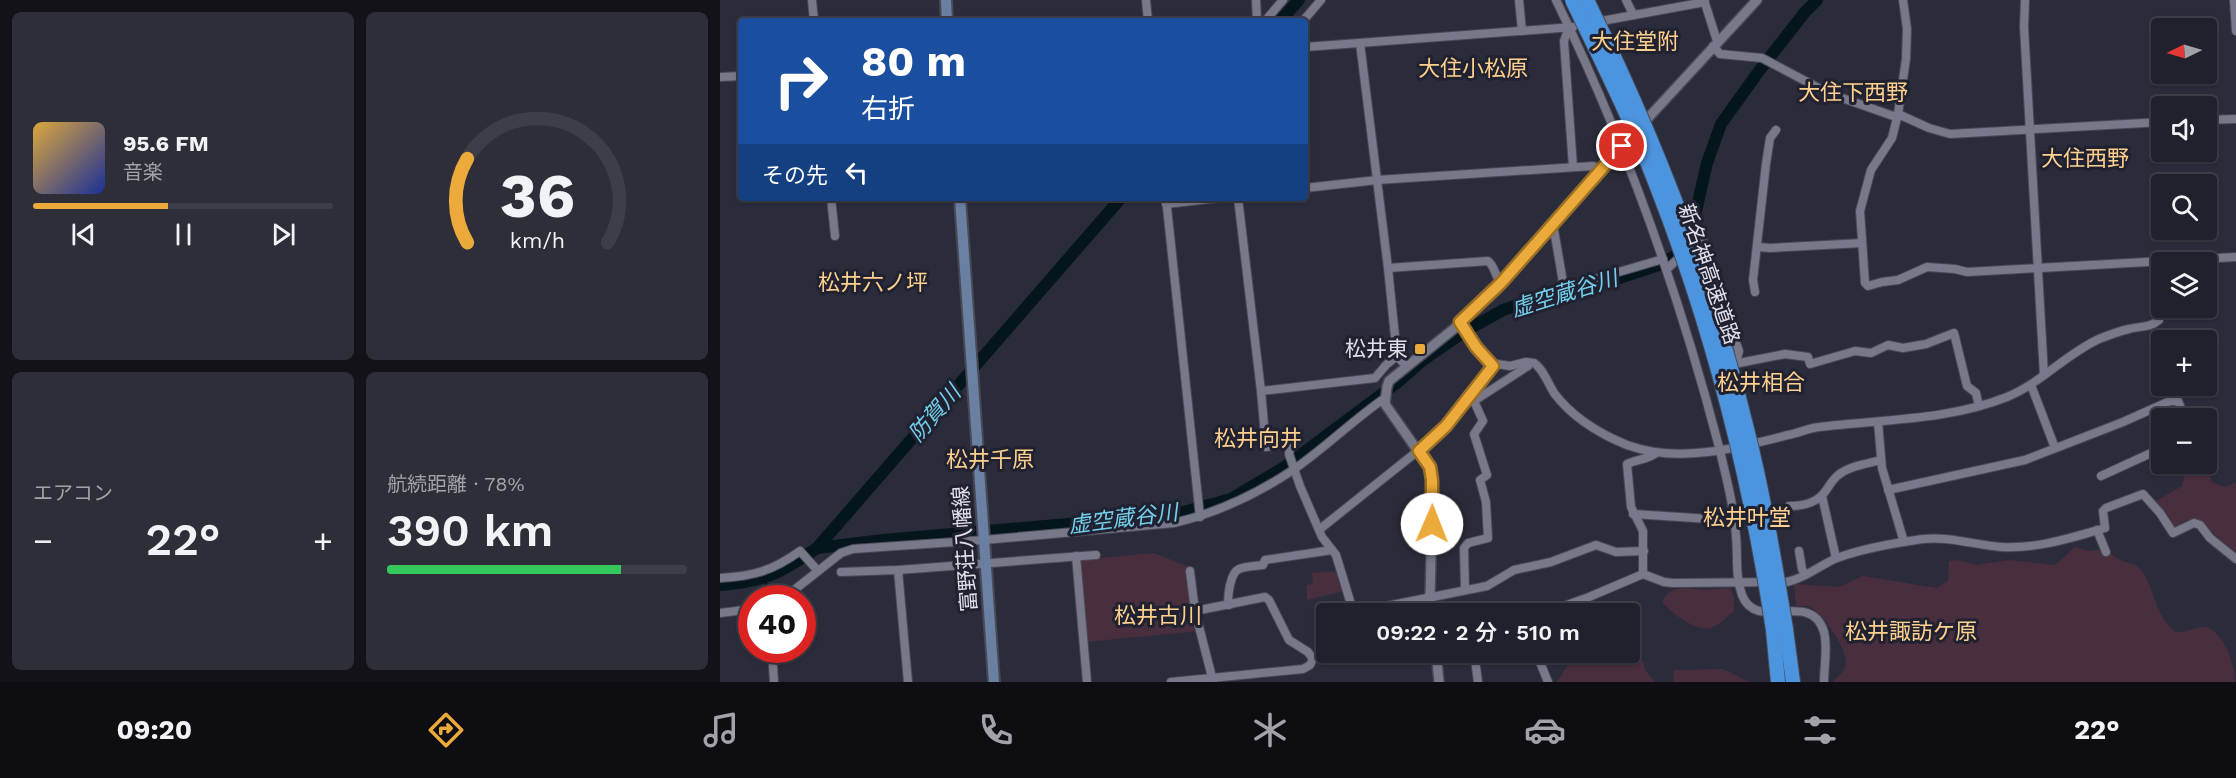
<!DOCTYPE html>
<html lang="ja">
<meta charset="utf-8">
<style>
body{margin:0;font-family:"Work Sans","Noto Sans JP",sans-serif;background:#2d2e38;color:#f1f3f6;height:100vh;display:flex;flex-direction:column;font-size:22px;white-space:nowrap}
*{box-sizing:border-box;margin:0}
p{font-size:20px;color:#a2a3a9}
.icon{flex:none;width:33px;height:33px;fill:none;stroke:currentColor;stroke-width:2;stroke-linecap:round;stroke-linejoin:round}
.map{position:relative;flex:1;overflow:hidden}
.sheet{display:flex;flex-direction:column;gap:12px;padding:12px;background:#121218;width:720px}
.sheet>*{flex:none}
.guide{position:absolute;left:18px;top:18px;width:570px;height:183px;border-radius:6px;box-shadow:0 2px 4px #0004,0 0 0 2px #3d3e48;background:#1a4fa0;color:#fff;overflow:hidden}
.needle{width:39px;rotate:265deg}
.buttons{position:absolute;left:1431px;top:18px;display:grid;gap:12px}
.buttons a{display:grid;place-items:center;width:66px;height:66px;border-radius:6px;background:#20212c;box-shadow:0 2px 4px #0004,0 0 0 2px #3d3e48;font-size:30px}
.speed{position:absolute;left:18px;top:585px;display:flex;gap:12px;font-size:30px;font-weight:700;text-align:center}
.speed>*{display:grid;place-content:center;width:78px;height:78px;border-radius:50%;background:#20212c;box-shadow:0 2px 4px #0004,0 0 0 2px #3d3e48;line-height:1}
.speed .limit{border:9px solid #d22;background:#fff;color:#111}
.pin{position:absolute;display:grid;place-items:center;width:51px;height:51px;color:#fff;margin:-26px;border:3px solid #fff;border-radius:50%;box-shadow:0 2px 6px #0007}
.me{position:absolute;width:66px;margin:-33px;rotate:1deg;stroke-linejoin:round;filter:drop-shadow(0 0 4px #0008)}
.turn{display:flex;align-items:center;gap:21px;height:126px;padding:0 24px;font-size:27px}
.turn .icon{width:78px;height:78px;stroke-width:2.5}
.turn b{display:block;font-size:42px;line-height:51px}
.then{display:flex;align-items:center;height:57px;padding:0 24px;background:#0003;gap:12px;font-size:22px}
.big{font-size:45px;font-weight:600;line-height:1.1}
.sheet .widget{flex:1;display:flex;flex-direction:column;justify-content:center;gap:9px;min-width:0;padding:0 21px;border-radius:9px;background:#2d2e38}
.sheet .dial{align-items:center;gap:0}
.dial svg{height:156px;overflow:visible;fill:none;stroke:#3d3e48;stroke-width:7;stroke-linecap:round;text-anchor:middle}
.dial text{fill:#f1f3f6;stroke:none}
.song{display:flex;align-items:center;gap:18px}
.cover{width:72px;height:72px;border-radius:9px;background:linear-gradient(135deg,hsl(40 70% 55%),hsl(230 70% 35%))}
.played{height:6px;border-radius:3px;background:linear-gradient(90deg,#ebaa39 45%,#3d3e48 45%)}
.keys{display:flex;justify-content:space-around;direction:ltr}
.heat{display:flex;justify-content:space-between;align-items:center;font-size:33px;direction:ltr}
.charge{height:9px;border-radius:4px;background:linear-gradient(90deg,#34c759 78%,#3d3e48 0)}
.sheet .tiles{flex:1;display:grid;gap:12px;grid-template-columns:repeat(2,1fr)}
.trip{position:absolute;left:596px;top:603px;width:324px;height:60px;border-radius:6px;background:#20212c;box-shadow:0 2px 4px #0004,0 0 0 2px #3d3e48;font-weight:600;line-height:60px;text-align:center}
.dock{display:flex;height:96px;justify-content:space-around;align-items:center;background:#0d0d12;color:#a2a3a9}
.dock .icon{width:42px;height:42px}
.dock .current{color:#ebaa39}
.dock b{font-size:27px;color:#f1f3f6}
main{display:flex;flex:1;min-height:0}
.map>svg:first-child{display:block}
.green{fill:#492e3e}
.lines{fill:none;stroke-linecap:round;stroke-linejoin:round}
.stream{stroke:#04161c;stroke-width:2}
.river{stroke:#04161c;stroke-width:12}
.minor-casing{stroke:#494956;stroke-width:10}
.tertiary-casing{stroke:#494956;stroke-width:12}
.secondary-casing{stroke:#494956;stroke-width:14}
.motorway-casing{stroke:#494956;stroke-width:16}
.minor{stroke:#77788a;stroke-width:8}
.tertiary{stroke:#77788a;stroke-width:9}
.secondary{stroke:#6a80a3;stroke-width:10}
.motorway{stroke:#4d94de;stroke-width:14}
.motorway-bridge-casing{stroke:#494956;stroke-width:16;stroke-linecap:butt}
.motorway-bridge{stroke:#4d94de;stroke-width:14}
.route-casing{stroke:#996e25;stroke-width:15}
.route{stroke:#ebaa39;stroke-width:10}
.poi-dot{fill:#ebaa39;stroke:#212231;stroke-width:2}
.labels{text-anchor:middle;stroke-width:6;stroke-linejoin:round;paint-order:stroke}
.street-label{font-size:21px;fill:#e0e1eb;stroke:#212231}
.poi-label{font-size:21px;fill:#e0e1eb;stroke:#212231;text-anchor:end}
.neighbourhood-label{font-size:22px;fill:#fed08c;stroke:#212231}
.water-label{font-size:22px;font-style:italic;fill:#72d0ed;stroke:#212231}
</style>
<main>
<section class="sheet">
<div class="tiles">
<div class="widget">
<div class="song"><i class="cover"></i><div><b>95.6 FM</b><p>音楽</p></div></div>
<div class="played"></div>
<div class="keys"><svg class="icon" aria-label="previous" viewBox="0 0 24 24"><path d="M18 5L8 12l10 7zM5 5v14"/></svg><svg class="icon" aria-label="pause" viewBox="0 0 24 24"><path d="M8 5v14M16 5v14"/></svg><svg class="icon" aria-label="next" viewBox="0 0 24 24"><path d="M6 5l10 7-10 7zM19 5v14"/></svg></div>
</div>
<div class="widget dial"><svg viewBox="0 0 100 80">
<path d="M14 69A42 42 0 1 1 86 69"/>
<path d="M14 69A42 42 0 0 1 14 26" stroke="#ebaa39"/>
<text x="50" y="56" font-size="32" font-weight="700">36</text>
<text x="50" y="72" font-size="11">km/h</text>
</svg></div>
<div class="widget"><p>エアコン</p>
<div class="heat"><a>−</a><b class="big">22°</b><a>+</a></div>
</div>
<div class="widget"><p>航続距離 · 78%</p><b class="big">390 km</b><div class="charge"></div></div>
</div>
</section>
<div class="map">
<svg width="1516" height="682" viewBox="0 0 1516 682">
<rect width="100%" height="100%" fill="#2b2c3b"/>
<g class="green">
<path d="M 1472,466 C 1486,466 1487,472 1493,483 L 1505,487 L 1516,482 L 1516,553 L 1482,523 L 1468,520 L 1453,527 L 1436,501 L 1462,486 L 1465,472 Z"/>
<path d="M 1355,547 L 1369,551 L 1383,549 C 1388,552 1393,556 1399,559 C 1407,564 1417,563 1423,572 C 1434,590 1435,612 1452,629 C 1460,637 1474,627 1483,627 C 1502,627 1516,666 1515,682 L 1113,682 C 1118,676 1126,671 1126,662 C 1126,648 1104,614 1090,607 C 1086,605 1081,606 1076,606 L 1074,584 L 1119,587 L 1143,576 L 1216,588 L 1228,581 L 1229,561 L 1238,560 L 1256,565 L 1290,560 L 1335,565 Z"/>
<path d="M 434,553 L 471,568 L 479,631 L 365,642 L 358,560 Z"/>
<path d="M 619,571 L 624,591 L 587,600 L 587,585 L 593,584 L 592,573 Z"/>
<path d="M 965,588 L 985,590 L 1010,588 L 1014,598 L 1014,611 C 1008,615 1002,623 995,626 C 978,635 953,614 942,602 C 947,591 953,589 965,588 Z"/>
<path d="M 877,653 L 908,653 L 911,657 L 923,661 L 925,670 L 935,682 L 837,682 L 849,663 Z"/>
<path d="M 1003,669 L 1029,682 L 953,682 L 954,670 Z"/>
</g>
<g class="lines">
<path class="stream" d="M 46,578 L 47,598"/>
<g class="river">
<path d="M 560,21 L 579,0"/>
<path d="M 97,548 L 163,540 L 452,515 L 511,499 L 563,468 L 678,382 L 703,360 L 742,333 L 783,310 L 836,292 L 881,284 L 939,265 L 955,256 L 964,248 L 972,229 L 987,163 L 1001,124 L 1039,71 L 1085,12 L 1097,0"/>
<path d="M 0,585 C 46,581 59,574 97,548 L 401,198"/>
</g>
<g class="minor-casing">
<g id="minor">
<path d="M 92,0 L 94,21"/>
<path d="M 426,0 L 428,21"/>
<path d="M 536,0 L 537,21"/>
<path d="M 799,0 L 802,31"/>
<path d="M 836,0 C 906,143 959,293 999,447 C 1006,476 1014,507 1016,536 C 1018,556 1015,576 1022,595 C 1037,634 1091,588 1104,632 C 1108,647 1104,666 1104,682"/>
<path d="M 906,0 L 913,14"/>
<path d="M 984,0 L 997,41"/>
<path d="M 1183,0 L 1187,29 L 1186,59 L 1178,114 L 1172,138 L 1151,170 L 1140,211 L 1145,283 L 1148,286 L 1162,282 L 1178,280 L 1207,267 L 1235,269 L 1247,272 L 1516,257"/>
<path d="M 1305,0 L 1304,27 L 1324,375"/>
<path d="M 1514,0 L 1516,31"/>
<path d="M 545,21 L 563,0"/>
<path d="M 583,21 L 601,0"/>
<path d="M 876,22 L 985,2"/>
<path d="M 849,27 L 844,41 L 853,167"/>
<path d="M 640,43 L 668,268 L 677,356 L 686,366"/>
<path d="M 993,46 L 1000,54 L 1042,58 L 1108,93 L 1176,117"/>
<path d="M 585,47 L 853,27"/>
<path d="M 0,77 L 21,76"/>
<path d="M 1178,114 L 1209,128 L 1230,134 L 1442,122"/>
<path d="M 1486,120 L 1516,119"/>
<path d="M 585,188 L 657,180 L 873,166 L 881,169"/>
<path d="M 111,198 L 115,236"/>
<path d="M 446,198 L 480,517"/>
<path d="M 518,198 L 541,391"/>
<path d="M 446,204 L 498,198"/>
<path d="M 833,224 L 844,288 L 943,259"/>
<path d="M 971,241 L 975,227 L 979,230 L 1005,306 L 1004,309 L 1019,351 L 1016,363"/>
<path d="M 1038,247 L 1050,248 L 1142,243"/>
<path d="M 668,268 L 768,261 C 775,266 775,277 781,283"/>
<path d="M 947,269 L 963,254"/>
<path d="M 1035,292 L 1033,280 L 1046,164 L 1050,138 L 1056,130"/>
<path d="M 1008,363 L 1019,363 L 1065,354 L 1088,357 L 1090,364 L 1135,351 L 1151,353 L 1168,345 L 1183,348 L 1206,344 L 1234,333 L 1247,386 L 1256,393 L 1259,406"/>
<path d="M 773,366 L 777,364 L 790,366 L 806,362 L 814,363 C 823,369 828,383 834,393 C 852,417 880,434 907,445 C 959,464 1017,448 1068,435 C 1079,433 1089,428 1099,427 C 1163,419 1226,421 1287,397 C 1321,383 1346,354 1379,339 C 1389,335 1400,331 1409,329 C 1420,326 1430,328 1439,320 L 1437,262"/>
<path d="M 1311,385 L 1335,448"/>
<path d="M 754,401 L 808,366"/>
<path d="M 1158,422 L 1162,468 L 1184,542"/>
<path d="M 1381,476 L 1442,448"/>
<path d="M 1168,490 L 1305,460 L 1403,422 L 1450,401 L 1458,401 L 1465,418"/>
<path d="M 1102,496 L 1116,558"/>
<path d="M 1069,506 C 1081,506 1096,503 1104,493 C 1108,488 1111,482 1116,477 C 1127,466 1147,464 1161,460"/>
<path d="M 913,514 L 1006,520"/>
<path d="M 600,529 L 714,438 L 726,426 L 773,366 L 756,347 L 740,322"/>
<path d="M 1377,530 L 1386,552"/>
<path d="M 1079,551 L 1082,569 L 1085,575"/>
<path d="M 356,556 L 367,682"/>
<path d="M 178,570 L 188,682"/>
<path d="M 470,571 L 475,611 L 493,681"/>
<path d="M 121,572 L 178,570 L 376,555"/>
<path d="M 923,574 L 923,531 L 911,507 L 907,464 C 917,459 927,460 936,453"/>
<path d="M 0,578 C 34,576 52,571 80,551 L 98,571"/>
<path d="M 745,590 L 744,548 L 748,543 L 768,538 L 766,502 L 760,480 L 767,475 L 754,434 L 763,421 L 754,401 L 747,399"/>
<path d="M 64,598 L 121,553 L 133,549 L 264,540 L 454,523 C 497,513 537,494 573,470 C 605,448 633,420 665,398"/>
<path d="M 509,605 C 507,597 510,573 519,569 C 526,566 536,566 543,565 L 545,560 L 612,550"/>
<path d="M 634,610 L 667,606 L 767,586 L 794,570 L 831,562 L 876,545 L 896,552 L 924,551"/>
<path d="M 0,613 L 32,609"/>
<path d="M 634,614 L 616,555 L 602,537 L 580,486 L 569,454 L 570,448 L 565,444 L 546,447 L 541,391 L 655,378 L 666,365 L 677,356"/>
<path d="M 822,614 L 869,597 L 923,574 L 944,582 L 953,583 L 1067,582 C 1086,578 1100,565 1117,558 C 1144,548 1174,543 1203,539 C 1229,536 1255,545 1281,547 C 1317,549 1350,538 1385,528 L 1383,511 L 1386,508 L 1423,494 L 1440,513 L 1453,533 L 1474,523 L 1480,525 L 1490,538 L 1516,559"/>
<path d="M 52,650 L 54,682"/>
<path d="M 645,652 L 647,659"/>
<path d="M 754,652 L 758,682"/>
<path d="M 816,652 L 828,682"/>
<path d="M 717,660 L 744,652"/>
<path d="M 451,682 L 583,669 L 590,665 L 593,659 L 588,652 L 569,640 L 549,600 L 545,597 L 475,611"/>
</g>
</g>
<g class="tertiary-casing">
<g id="tertiary">
<path d="M 711,614 L 710,597 L 713,480 L 709,467 L 665,404 L 667,387 L 669,381 L 736,327 L 781,283 L 881,169 L 1037,0"/>
<path d="M 716,652 L 719,682"/>
</g>
</g>
<g class="secondary-casing">
<g id="secondary">
<path d="M 226,0 L 227,21"/>
<path d="M 240,198 L 274,682"/>
</g>
</g>
<g class="motorway-casing">
<g id="motorway">
<path d="M 1066,629 L 1073,682"/>
<path d="M 1053,630 L 1058,682"/>
</g>
</g>
<use href="#minor" class="minor"/>
<use href="#tertiary" class="tertiary"/>
<use href="#secondary" class="secondary"/>
<use href="#motorway" class="motorway"/>
<g class="motorway-bridge-casing">
<g id="motorway-bridge">
<path d="M 852,0 C 881,60 911,120 935,182 C 992,327 1030,477 1053,630"/>
<path d="M 867,0 C 935,138 992,283 1028,433 C 1044,497 1055,563 1066,629"/>
</g>
</g>
<use href="#motorway-bridge" class="motorway-bridge"/>
</g>
<g class="lines">
<g class="route-casing">
<path id="route" d="M 712,524 L 712,480 L 710,467 L 699,451 L 726,426 L 773,366 L 756,347 L 740,322 L 781,283 L 902,146"/>
</g>
<use href="#route" class="route"/>
</g>
<rect class="poi-dot" x="694" y="343" width="12" height="12" rx="3"/>
<g class="labels">
<g class="street-label">
<text transform="translate(989 274) rotate(71)" y="7">新名神高速道路</text>
<text transform="translate(245 549) rotate(-94)" y="7">富野荘八幡線</text>
</g>
<g class="poi-label">
<text x="688" y="356">松井東</text>
</g>
<g class="neighbourhood-label">
<text x="915" y="49">大住堂附</text>
<text x="753" y="76">大住小松原</text>
<text x="1133" y="100">大住下西野</text>
<text x="1365" y="166">大住西野</text>
<text x="153" y="290">松井六ノ坪</text>
<text x="1041" y="390">松井相合</text>
<text x="538" y="446">松井向井</text>
<text x="270" y="467">松井千原</text>
<text x="1027" y="525">松井叶堂</text>
<text x="438" y="623">松井古川</text>
<text x="1191" y="639">松井諏訪ケ原</text>
</g>
<g class="water-label">
<text transform="translate(844 293) rotate(-17)" y="8">虚空蔵谷川</text>
<text transform="translate(214 413) rotate(-49)" y="8">防賀川</text>
<text transform="translate(403 518) rotate(-7)" y="8">虚空蔵谷川</text>
</g>
</g>
</svg>
<div class="buttons">
<a><svg class="needle" viewBox="-14 -14 28 28"><path d="M0-13l5 13h-10z" fill="#e53935"/><path d="M0 13l5-13h-10z" fill="#a2a3a9"/></svg></a>
<a><svg class="icon" aria-label="sound" viewBox="0 0 24 24"><path d="M4 9h4l5-4v14l-5-4H4zM17 9q2 3 0 6"/></svg></a>
<a><svg class="icon" aria-label="search" viewBox="0 0 24 24"><circle cx="10" cy="10" r="6"/><path d="M15 15l6 6"/></svg></a>
<a><svg class="icon" aria-label="layers" viewBox="0 0 24 24"><path d="M12 4l9 5-9 5-9-5zM3 14l9 5 9-5"/></svg></a>
<a>+</a>
<a>−</a>
</div>
<div class="speed"><div class="limit">40</div></div>
<div class="pin" style="left:902px;top:146px;background:#d93025"><svg class="icon" aria-label="arrive" viewBox="0 0 24 24"><path d="M6 21V4h12l-3 4 3 4H6"/></svg></div>
<svg class="me" style="left:712px;top:524px" viewBox="-20 -20 40 40"><circle r="19" fill="#fff"/><path d="M0-13L10 11 0 6-10 11z" fill="#ebaa39"/></svg>
<div class="trip">09:22 · 2 分 · 510 m</div>
<div class="guide">
<div class="turn"><svg class="icon" aria-label="right" viewBox="0 0 24 24"><path d="M7 20v-9h11M14 6l5 5-5 5"/></svg><div><b>80 m</b>右折</div></div>
<div class="then">その先<svg class="icon" aria-label="left" viewBox="0 0 24 24"><path d="M17 20v-9H6M10 6l-5 5 5 5"/></svg></div>
</div>
</div>
</main>
<nav class="dock">
<b>09:20</b>
<svg class="icon current" aria-label="directions" viewBox="0 0 24 24"><path d="M12 3l9 9-9 9-9-9zM9 14v-3h6M13 9l2 2-2 2"/></svg>
<svg class="icon" aria-label="music" viewBox="0 0 24 24"><path d="M9 18V5l10-2v13"/><circle cx="6" cy="18" r="3"/><circle cx="16" cy="16" r="3"/></svg>
<svg class="icon" aria-label="phone" viewBox="0 0 24 24"><path d="M5 4h4l2 5-3 2q2 4 5 5l2-3 5 2v4C11 20 4 13 5 4z"/></svg>
<svg class="icon" aria-label="climate" viewBox="0 0 24 24"><path d="M12 3v18M4 7l16 10M4 17L20 7"/></svg>
<svg class="icon" aria-label="car" viewBox="0 0 24 24"><path d="M5 17H2v-5l4-1 3-4h7l3 4 3 1v5h-3M9 17h6M6 11h13"/><circle cx="7" cy="17" r="2"/><circle cx="17" cy="17" r="2"/></svg>
<svg class="icon" aria-label="filters" viewBox="0 0 24 24"><path d="M4 7h16M4 17h16"/><circle cx="9" cy="7" r="2"/><circle cx="15" cy="17" r="2"/></svg>
<b>22°</b>
</nav>
